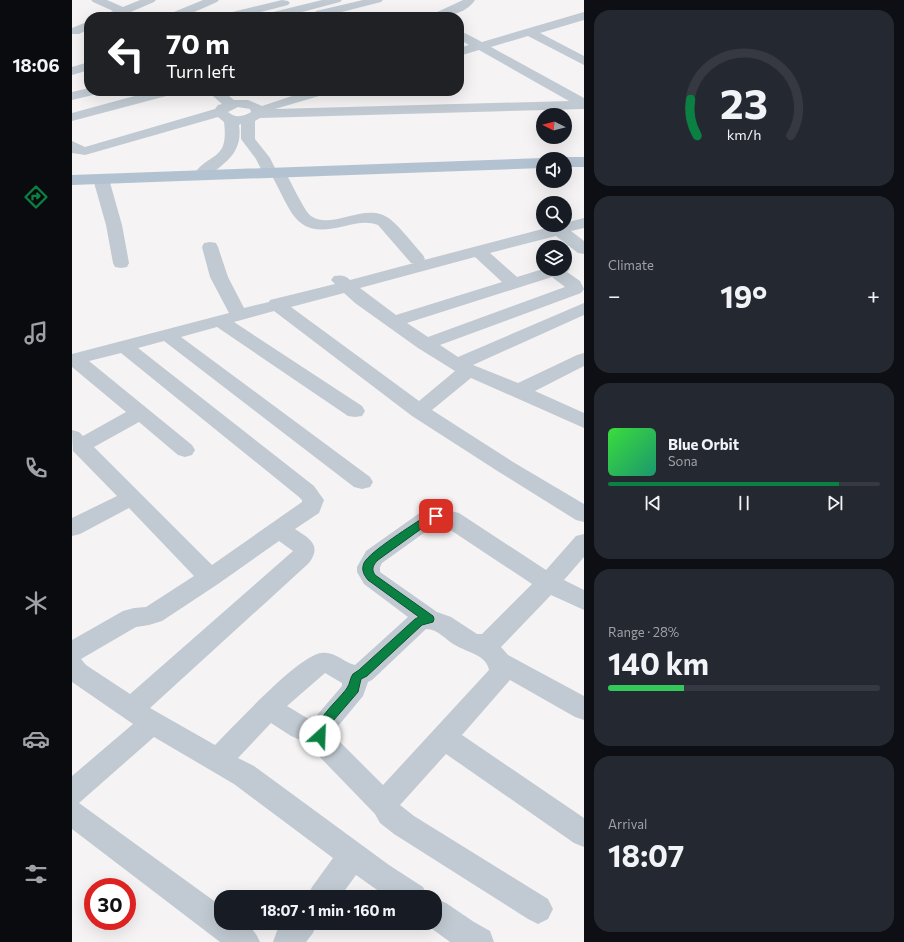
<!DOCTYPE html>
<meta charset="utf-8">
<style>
body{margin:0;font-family:Commissioner,sans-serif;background:#242831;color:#f1f3f6;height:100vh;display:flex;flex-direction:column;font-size:15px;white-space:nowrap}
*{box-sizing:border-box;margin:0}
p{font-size:13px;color:#9ea1a6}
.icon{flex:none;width:22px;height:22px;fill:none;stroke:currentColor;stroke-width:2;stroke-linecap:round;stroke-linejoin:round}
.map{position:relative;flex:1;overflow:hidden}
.side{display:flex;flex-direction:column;gap:10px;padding:10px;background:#0d0f14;width:320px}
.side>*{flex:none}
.guide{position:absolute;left:12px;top:12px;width:380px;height:84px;border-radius:16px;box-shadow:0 4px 16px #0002;background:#202124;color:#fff;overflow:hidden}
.needle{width:26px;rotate:276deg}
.tools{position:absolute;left:464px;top:108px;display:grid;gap:8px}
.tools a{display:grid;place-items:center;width:36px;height:36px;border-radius:50%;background:#171b24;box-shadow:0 4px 16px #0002;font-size:20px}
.speed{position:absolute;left:12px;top:878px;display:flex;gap:8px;font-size:20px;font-weight:700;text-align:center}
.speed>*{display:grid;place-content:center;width:52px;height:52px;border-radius:50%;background:#171b24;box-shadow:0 4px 16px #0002;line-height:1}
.speed .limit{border:6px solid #d22;background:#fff;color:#111}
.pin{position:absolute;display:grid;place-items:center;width:34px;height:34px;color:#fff;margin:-17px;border-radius:8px;box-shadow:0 2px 6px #0006}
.me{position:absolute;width:44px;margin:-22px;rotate:25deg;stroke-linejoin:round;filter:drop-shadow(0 0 3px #0008)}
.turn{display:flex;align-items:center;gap:14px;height:84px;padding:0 16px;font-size:18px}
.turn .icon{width:52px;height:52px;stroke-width:2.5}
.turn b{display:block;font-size:28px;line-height:34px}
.big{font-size:30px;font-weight:700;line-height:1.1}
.side .tile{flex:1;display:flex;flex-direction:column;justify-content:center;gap:6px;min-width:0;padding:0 14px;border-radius:16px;background:#242831}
.side .dial{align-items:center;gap:0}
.dial svg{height:104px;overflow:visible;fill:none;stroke:#363941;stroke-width:7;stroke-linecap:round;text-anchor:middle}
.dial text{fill:#f1f3f6;stroke:none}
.song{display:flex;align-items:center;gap:12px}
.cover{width:48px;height:48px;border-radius:6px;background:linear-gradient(135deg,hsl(120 70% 55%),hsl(160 70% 35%))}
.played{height:4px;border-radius:2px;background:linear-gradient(90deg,#0b8043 85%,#363941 85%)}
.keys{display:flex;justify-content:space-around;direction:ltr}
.heat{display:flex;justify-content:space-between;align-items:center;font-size:22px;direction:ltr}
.charge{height:6px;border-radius:3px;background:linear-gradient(90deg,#34c759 28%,#363941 0)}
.trip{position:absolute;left:142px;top:890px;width:228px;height:40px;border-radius:16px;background:#171b24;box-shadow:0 4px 16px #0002;font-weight:700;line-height:40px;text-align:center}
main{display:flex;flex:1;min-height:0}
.dock{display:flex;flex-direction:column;width:72px;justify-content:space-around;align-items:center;background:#090b0e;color:#9ea1a6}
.dock .icon{width:28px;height:28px}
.dock .selected{color:#0b8043}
.dock b{font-size:18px;color:#f1f3f6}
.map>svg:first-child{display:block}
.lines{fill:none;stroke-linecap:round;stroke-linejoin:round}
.minor{fill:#c1cad2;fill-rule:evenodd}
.major{fill:#b3c2d1;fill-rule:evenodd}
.route{fill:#0b8043;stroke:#07532c}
</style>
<main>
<nav class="dock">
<b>18:06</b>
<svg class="icon selected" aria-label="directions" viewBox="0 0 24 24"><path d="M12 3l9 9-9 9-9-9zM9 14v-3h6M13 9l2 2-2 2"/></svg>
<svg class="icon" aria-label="music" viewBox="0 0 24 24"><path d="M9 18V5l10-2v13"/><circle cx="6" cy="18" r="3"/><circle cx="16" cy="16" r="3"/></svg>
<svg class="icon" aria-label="phone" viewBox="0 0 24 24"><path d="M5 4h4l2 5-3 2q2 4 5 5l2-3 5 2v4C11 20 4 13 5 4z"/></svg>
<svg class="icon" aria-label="climate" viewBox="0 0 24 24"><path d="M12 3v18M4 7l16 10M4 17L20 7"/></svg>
<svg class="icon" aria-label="car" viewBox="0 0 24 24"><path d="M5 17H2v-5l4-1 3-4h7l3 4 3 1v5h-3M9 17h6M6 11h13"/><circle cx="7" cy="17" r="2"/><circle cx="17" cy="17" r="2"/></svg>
<svg class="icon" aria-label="filters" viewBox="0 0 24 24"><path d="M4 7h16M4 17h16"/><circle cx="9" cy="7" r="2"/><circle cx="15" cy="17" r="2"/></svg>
</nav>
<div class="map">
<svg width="512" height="942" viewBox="0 0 512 942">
<rect width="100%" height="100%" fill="#f5f3f3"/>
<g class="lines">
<g class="minor">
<path d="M 19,0 L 35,0 L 51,7 L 68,0 L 84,0 L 82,2 L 47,17 L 31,17 L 33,14 L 41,11 L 21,2 Z"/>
<path d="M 131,0 L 147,0 L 145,2 L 111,17 L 95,17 L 97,14 Z"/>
<path d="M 210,0 L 216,1 L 218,3 L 216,5 L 170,17 L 154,16 L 156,13 Z"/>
<path d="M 250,0 L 270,0 L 268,2 L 211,17 L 191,17 L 193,14 Z"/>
<path d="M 291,0 L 311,0 L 309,2 L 250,17 L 244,17 L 242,14 L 244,11 Z"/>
<path d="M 391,0 L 403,0 C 394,14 374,17 359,17 L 361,14 Z"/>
<path d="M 512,12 L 512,20 L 468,33 L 512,56 L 512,65 L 456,36 L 419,47 L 512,98 L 512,109 L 188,118 L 183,121 L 183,139 L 198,158 L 203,168 L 211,169 C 218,179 232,211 239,216 C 260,231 294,200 318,219 C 330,229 341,244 351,255 L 353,259 L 352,260 L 486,225 L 493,225 L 493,223 L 512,218 L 512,228 L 499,231 L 512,241 L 512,254 L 506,253 L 484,236 L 418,253 L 445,277 L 471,269 L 493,269 L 493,265 L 495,265 L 498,269 L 495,272 L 508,281 L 512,289 L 509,293 L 368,345 L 386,357 L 512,303 L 512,315 L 401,365 L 446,383 L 505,355 L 512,353 L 512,366 L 463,391 L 512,413 L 512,428 L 399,378 L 360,410 L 441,462 L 512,504 L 512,522 L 504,520 L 427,472 L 340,416 L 202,311 L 162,322 L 290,406 L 293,411 L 290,416 L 283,417 L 276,416 L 145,327 L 109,337 L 298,477 L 301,482 L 298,487 L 290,489 L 282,487 L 92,341 L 66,348 L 242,486 L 252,500 L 247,513 L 223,529 C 238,539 250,545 237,563 L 78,708 L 143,745 C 162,726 226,656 249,653 C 263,651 271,662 283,665 L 336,617 L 292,584 L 285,572 L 285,567 L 294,551 L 349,512 L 369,509 L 387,513 L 474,570 L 504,536 L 512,534 L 512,557 L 492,580 L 512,590 L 512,610 L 479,595 L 429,647 L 436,655 L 512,696 L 512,720 L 503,717 L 438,680 L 390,735 L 512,818 L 512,847 L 502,843 L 374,754 L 328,805 L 342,816 L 476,899 L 481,909 L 476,919 L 466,924 L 456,919 L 322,834 L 308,823 L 303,814 L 242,751 L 238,744 L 219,736 L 199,723 L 166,758 L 182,766 L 317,865 L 351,887 L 356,897 L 315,897 L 284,875 L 268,897 L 235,897 L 240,887 L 261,858 L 162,784 L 82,737 L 7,803 L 149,906 L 149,923 C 169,923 179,921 188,942 L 148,942 L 0,829 L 0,776 L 61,724 L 0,682 L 0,640 L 51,611 L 62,608 L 74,607 L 122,576 L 57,508 L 8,534 L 0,536 L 0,518 L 45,496 L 1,451 L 0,430 L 7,432 L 11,436 L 54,412 L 0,367 L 0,354 L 157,313 L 138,277 L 130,247 L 132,243 L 138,242 L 144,243 L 146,247 L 156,277 L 172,308 L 197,302 L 198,300 L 263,284 L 259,280 L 262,276 C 269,275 273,275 278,280 L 342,263 L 339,263 L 306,225 C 295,221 285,223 273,226 C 223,239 221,214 200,176 L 192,175 L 184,159 L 169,139 L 169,124 L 167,125 C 171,153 154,162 134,178 L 129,180 L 124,178 L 121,175 C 138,151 157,162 152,122 L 146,117 L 13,155 L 0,153 L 0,141 L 13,147 L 143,109 L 146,105 L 150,104 L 135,91 L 151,91 L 162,100 L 176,100 L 190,106 L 235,91 L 256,91 L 254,94 L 203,109 L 497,101 L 407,50 L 387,56 L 387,48 L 397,45 L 387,39 L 387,30 L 410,42 ZM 166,107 L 178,109 L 179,112 C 171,117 163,118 156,112 ZM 403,257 L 430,282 L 324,315 L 288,288 ZM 480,277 L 493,287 L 356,337 L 335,323 ZM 272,293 L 283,303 L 346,348 L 383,371 L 347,401 L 219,307 ZM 49,353 L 227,497 L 230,500 L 230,502 L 140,565 L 22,447 L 67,422 L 106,455 L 113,457 L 120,455 L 123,450 L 120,445 L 17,361 ZM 363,525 L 371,525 L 460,584 L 410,634 L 405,634 L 379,617 L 365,612 L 308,572 L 308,567 L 310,563 ZM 207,541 L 221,551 L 58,694 L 14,665 L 9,659 L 64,627 L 77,625 L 90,621 L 146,584 ZM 354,629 C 366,629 374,640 383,645 C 394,652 415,655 417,670 L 311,785 L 262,736 L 262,731 L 291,696 L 296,682 L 300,680 ZM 253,673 L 270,683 L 270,686 L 240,721 L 215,706 Z"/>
<path d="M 17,21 L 17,29 L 7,34 L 0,34 L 0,28 Z"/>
<path d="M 17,62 L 17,70 L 0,75 L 0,67 Z"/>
<path d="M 17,88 L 17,91 L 27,91 L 25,94 L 0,100 L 0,92 Z"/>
<path d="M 81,91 L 104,91 L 102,94 L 0,121 L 0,113 Z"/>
<path d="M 29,174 L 34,176 L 37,179 L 50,225 L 57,263 L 55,267 L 49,268 L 43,267 L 41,263 L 34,225 L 21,179 L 24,176 Z"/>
<path d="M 363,898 L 374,903 L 402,922 L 418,931 L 422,942 L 378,942 L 352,923 L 363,923 Z"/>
<path d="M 212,923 L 245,923 L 241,933 L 234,942 L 201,942 L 205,931 Z"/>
</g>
<g class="major">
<path d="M 493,157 L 512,157 L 512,167 L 493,167 L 493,159 L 487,159 Z"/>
<path d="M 471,158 L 474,159 L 471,159 L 471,168 L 0,185 L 0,175 Z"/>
</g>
</g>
<path class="route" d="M 364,513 L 367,514 L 369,516 L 367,519 L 360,521 L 306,560 C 301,565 299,569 303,575 L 361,616 L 362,619 L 361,622 L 350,625 L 295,676 L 289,679 L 286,692 L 255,728 L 252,740 L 248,741 L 244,740 C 237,724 267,700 275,688 C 278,684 278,678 281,674 L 287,670 L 343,619 L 347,617 L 296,580 C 292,575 289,570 292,563 C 297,552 342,524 354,516 Z"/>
</svg>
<div class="tools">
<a><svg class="needle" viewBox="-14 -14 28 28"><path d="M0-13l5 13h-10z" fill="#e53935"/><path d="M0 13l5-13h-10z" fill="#9ea1a6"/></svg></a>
<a><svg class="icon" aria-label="sound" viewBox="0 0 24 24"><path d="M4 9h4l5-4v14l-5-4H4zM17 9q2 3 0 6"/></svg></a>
<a><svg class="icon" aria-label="search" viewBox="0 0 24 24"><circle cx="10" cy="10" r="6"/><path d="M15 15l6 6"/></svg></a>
<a><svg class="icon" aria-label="layers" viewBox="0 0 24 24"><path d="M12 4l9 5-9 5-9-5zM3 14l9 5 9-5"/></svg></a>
</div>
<div class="speed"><div class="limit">30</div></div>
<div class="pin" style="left:364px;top:516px;background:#d93025"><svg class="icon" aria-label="arrive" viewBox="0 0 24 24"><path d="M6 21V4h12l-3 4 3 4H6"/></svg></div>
<svg class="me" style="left:248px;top:736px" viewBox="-20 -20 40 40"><circle r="19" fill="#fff"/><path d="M0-13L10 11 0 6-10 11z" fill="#0b8043"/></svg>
<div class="trip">18:07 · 1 min · 160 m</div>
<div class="guide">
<div class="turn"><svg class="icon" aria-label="left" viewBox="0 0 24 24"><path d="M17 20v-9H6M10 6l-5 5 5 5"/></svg><div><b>70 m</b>Turn left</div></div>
</div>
</div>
<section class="side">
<div class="tile dial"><svg viewBox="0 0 100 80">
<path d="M14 69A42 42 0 1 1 86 69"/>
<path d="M14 69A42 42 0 0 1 9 41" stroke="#0b8043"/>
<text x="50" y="56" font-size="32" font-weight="700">23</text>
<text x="50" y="72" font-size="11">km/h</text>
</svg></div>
<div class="tile"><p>Climate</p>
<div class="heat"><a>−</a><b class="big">19°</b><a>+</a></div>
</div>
<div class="tile">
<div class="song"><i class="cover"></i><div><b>Blue Orbit</b><p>Sona</p></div></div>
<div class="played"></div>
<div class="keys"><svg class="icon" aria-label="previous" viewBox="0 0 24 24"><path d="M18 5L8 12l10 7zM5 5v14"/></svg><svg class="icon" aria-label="pause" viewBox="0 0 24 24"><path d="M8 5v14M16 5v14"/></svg><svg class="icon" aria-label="next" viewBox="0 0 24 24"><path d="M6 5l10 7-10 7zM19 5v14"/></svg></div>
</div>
<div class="tile"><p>Range · 28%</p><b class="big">140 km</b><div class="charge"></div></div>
<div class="tile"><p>Arrival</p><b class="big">18:07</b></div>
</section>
</main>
